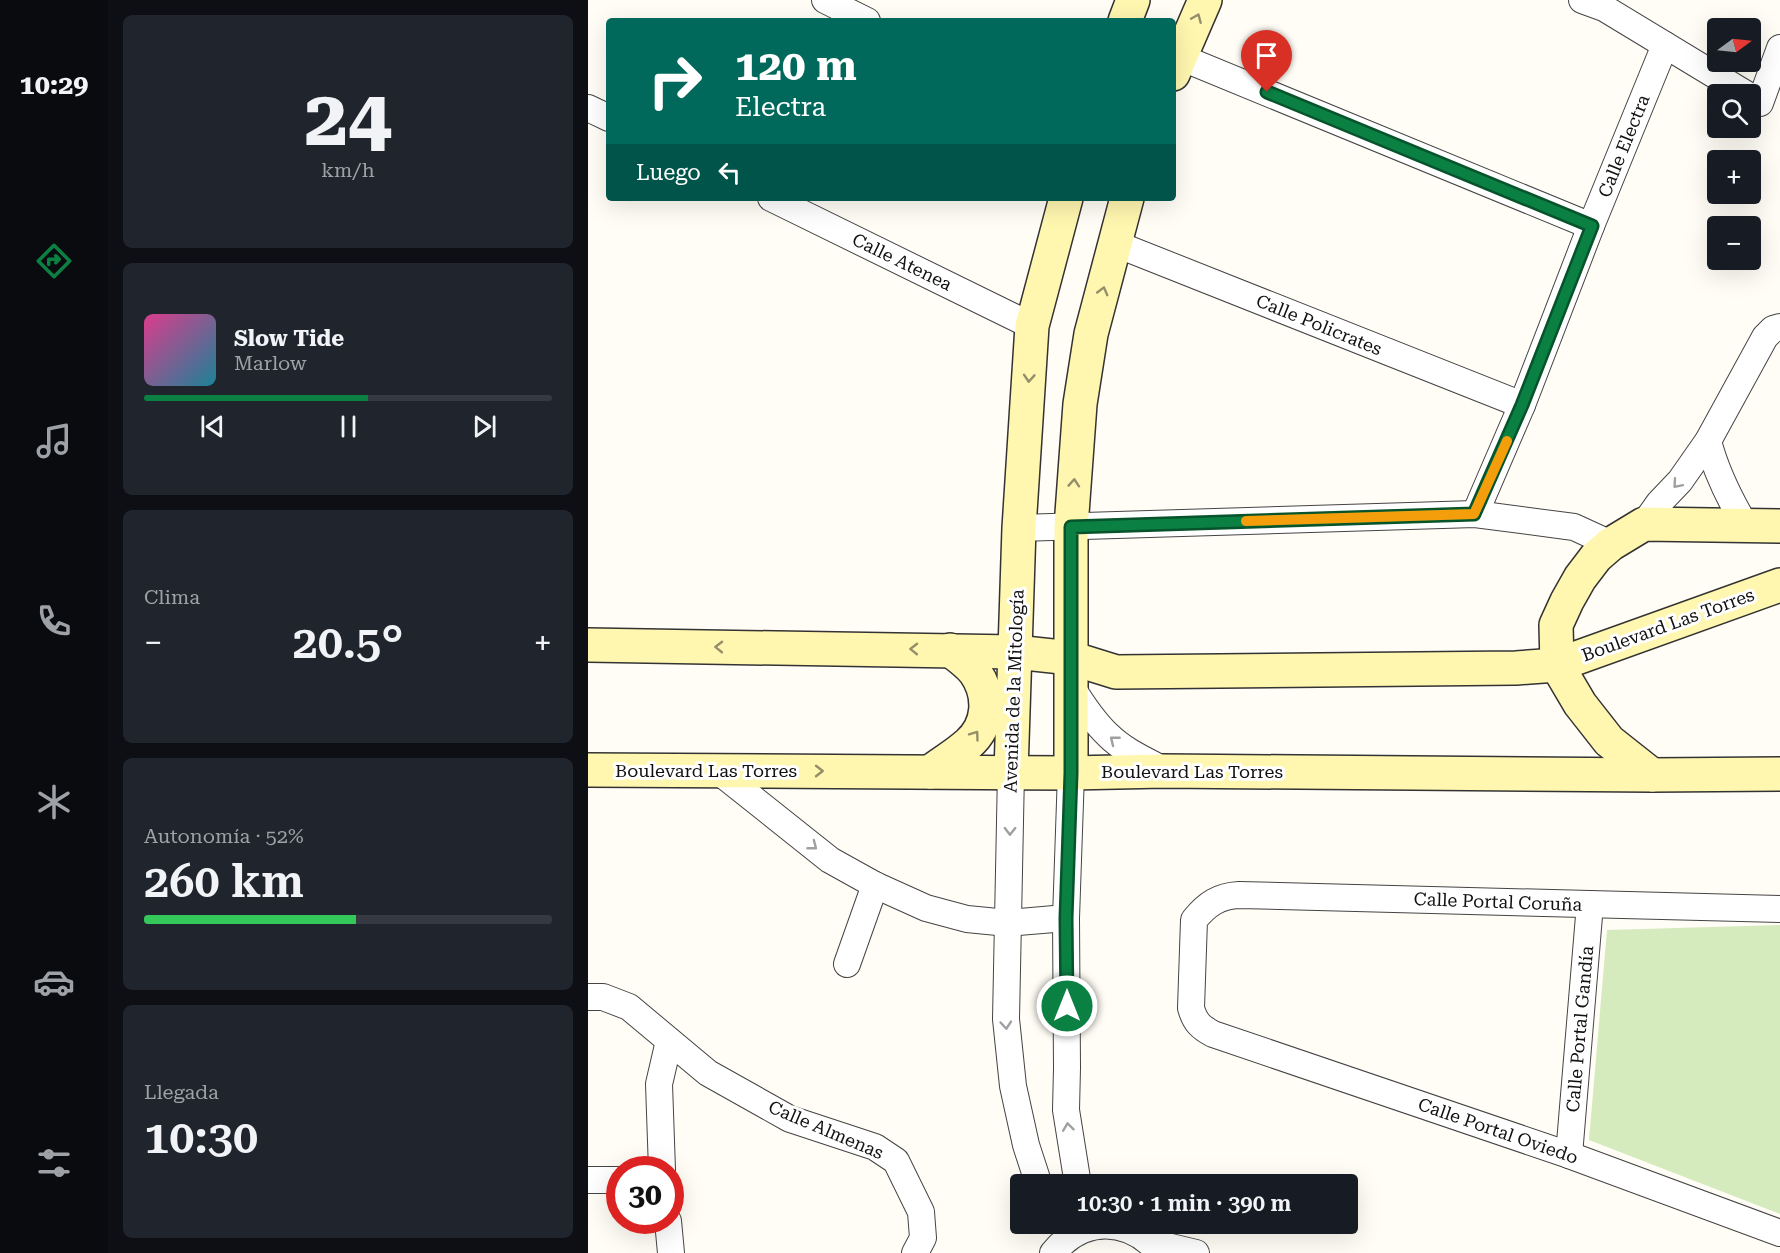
<!DOCTYPE html>
<html lang="es">
<meta charset="utf-8">
<style>
body{margin:0;font-family:"Roboto Serif",serif;background:#20242c;color:#f1f3f6;height:100vh;display:flex;flex-direction:column;font-size:22px;white-space:nowrap}
*{box-sizing:border-box;margin:0}
p{font-size:20px;color:#9ea1a6}
.icon{flex:none;width:33px;height:33px;fill:none;stroke:currentColor;stroke-width:2;stroke-linecap:round;stroke-linejoin:round}
.map{position:relative;flex:1;overflow:hidden}
.side{display:flex;flex-direction:column;gap:15px;padding:15px;background:#0d0f14;width:480px}
.side>*{flex:none}
.guide{position:absolute;left:18px;top:18px;width:570px;height:183px;border-radius:6px;box-shadow:0 6px 24px #0002;background:#00695c;color:#fff;overflow:hidden}
.needle{width:39px;rotate:75deg}
.controls{position:absolute;left:1119px;top:18px;display:grid;gap:12px}
.controls a{display:grid;place-items:center;width:54px;height:54px;border-radius:6px;background:#171b24;box-shadow:0 6px 24px #0002;font-size:30px}
.speed{position:absolute;left:18px;top:1156px;display:flex;gap:12px;font-size:30px;font-weight:700;text-align:center}
.speed>*{display:grid;place-content:center;width:78px;height:78px;border-radius:50%;background:#171b24;box-shadow:0 6px 24px #0002;line-height:1}
.speed .limit{border:9px solid #d22;background:#fff;color:#111}
.pin{position:absolute;display:grid;place-items:center;width:51px;height:51px;color:#fff;margin:-62px -26px;border-radius:50% 50% 50% 0;rotate:-45deg;box-shadow:0 0 6px #0007}
.pin .icon{rotate:45deg}
.me{position:absolute;width:66px;margin:-33px;rotate:0deg;stroke-linejoin:round;filter:drop-shadow(0 0 4px #0008)}
.turn{display:flex;align-items:center;gap:21px;height:126px;padding:0 30px;font-size:27px}
.turn .icon{width:78px;height:78px;stroke-width:2.5}
.turn b{display:block;font-size:42px;line-height:51px}
.then{display:flex;align-items:center;height:57px;padding:0 30px;background:#0003;gap:12px;font-size:22px}
.big{font-size:45px;font-weight:600;line-height:1.1}
.side .widget{flex:1;display:flex;flex-direction:column;justify-content:center;gap:9px;min-width:0;padding:0 21px;border-radius:9px;background:#20242c}
.side .dial{align-items:center;gap:0}
.dial b{font-size:78px;line-height:1}
.song{display:flex;align-items:center;gap:18px}
.cover{width:72px;height:72px;border-radius:9px;background:linear-gradient(135deg,hsl(330 70% 55%),hsl(190 70% 35%))}
.played{height:6px;border-radius:3px;background:linear-gradient(90deg,#0b8043 55%,#363941 55%)}
.keys{display:flex;justify-content:space-around;direction:ltr}
.heat{display:flex;justify-content:space-between;align-items:center;font-size:33px;direction:ltr}
.charge{height:9px;border-radius:4px;background:linear-gradient(90deg,#34c759 52%,#363941 0)}
.trip{position:absolute;left:422px;top:1174px;width:348px;height:60px;border-radius:6px;background:#171b24;box-shadow:0 6px 24px #0002;font-weight:600;line-height:60px;text-align:center}
main{display:flex;flex:1;min-height:0}
.dock{display:flex;flex-direction:column;width:108px;justify-content:space-around;align-items:center;background:#090b0e;color:#9ea1a6}
.dock .icon{width:42px;height:42px}
.dock .current{color:#0b8043}
.dock b{font-size:27px;color:#f1f3f6}
.map>svg:first-child{display:block}
.green{fill:#d5ebbd}
.lines{fill:none;stroke-linecap:round;stroke-linejoin:round}
.street-casing{stroke:#444;stroke-width:28}
.secondary-casing{stroke:#333;stroke-width:36}
.street{stroke:#fff;stroke-width:26}
.secondary{stroke:#fff6b0;stroke-width:33}
.oneway{stroke:#948f68}
.oneway2{stroke:#a0a0a0}
.route-casing{stroke:#07532c;stroke-width:15}
.route{stroke:#0b8043;stroke-width:10}
.slow{stroke:#f59e0b;stroke-width:10}
.labels{text-anchor:middle;stroke-width:6;stroke-linejoin:round;paint-order:stroke}
.street-label{font-size:18px;fill:#111;stroke:#fff}
</style>
<main>
<nav class="dock">
<b>10:29</b>
<svg class="icon current" aria-label="directions" viewBox="0 0 24 24"><path d="M12 3l9 9-9 9-9-9zM9 14v-3h6M13 9l2 2-2 2"/></svg>
<svg class="icon" aria-label="music" viewBox="0 0 24 24"><path d="M9 18V5l10-2v13"/><circle cx="6" cy="18" r="3"/><circle cx="16" cy="16" r="3"/></svg>
<svg class="icon" aria-label="phone" viewBox="0 0 24 24"><path d="M5 4h4l2 5-3 2q2 4 5 5l2-3 5 2v4C11 20 4 13 5 4z"/></svg>
<svg class="icon" aria-label="climate" viewBox="0 0 24 24"><path d="M12 3v18M4 7l16 10M4 17L20 7"/></svg>
<svg class="icon" aria-label="car" viewBox="0 0 24 24"><path d="M5 17H2v-5l4-1 3-4h7l3 4 3 1v5h-3M9 17h6M6 11h13"/><circle cx="7" cy="17" r="2"/><circle cx="17" cy="17" r="2"/></svg>
<svg class="icon" aria-label="filters" viewBox="0 0 24 24"><path d="M4 7h16M4 17h16"/><circle cx="9" cy="7" r="2"/><circle cx="15" cy="17" r="2"/></svg>
</nav>
<section class="side">
<div class="widget dial"><b>24</b><p>km/h</p></div>
<div class="widget">
<div class="song"><i class="cover"></i><div><b>Slow Tide</b><p>Marlow</p></div></div>
<div class="played"></div>
<div class="keys"><svg class="icon" aria-label="previous" viewBox="0 0 24 24"><path d="M18 5L8 12l10 7zM5 5v14"/></svg><svg class="icon" aria-label="pause" viewBox="0 0 24 24"><path d="M8 5v14M16 5v14"/></svg><svg class="icon" aria-label="next" viewBox="0 0 24 24"><path d="M6 5l10 7-10 7zM19 5v14"/></svg></div>
</div>
<div class="widget"><p>Clima</p>
<div class="heat"><a>−</a><b class="big">20.5°</b><a>+</a></div>
</div>
<div class="widget"><p>Autonomía · 52%</p><b class="big">260 km</b><div class="charge"></div></div>
<div class="widget"><p>Llegada</p><b class="big">10:30</b></div>
</section>
<div class="map">
<svg width="1192" height="1253" viewBox="0 0 1192 1253">
<rect width="100%" height="100%" fill="#fffdf5"/>
<path class="green" d="M 1192,925 L 1192,1214 L 1001,1140 L 1019,930 Z"/>
<g class="lines">
<g class="street-casing">
<g id="street">
<path d="M 237,0 L 279,21"/>
<path d="M 994,0 L 1016,8 L 1158,94"/>
<path d="M 592,57 L 1003,226"/>
<path d="M 1172,103 L 1192,48"/>
<path d="M 0,108 L 21,118"/>
<path d="M 183,198 L 444,326"/>
<path d="M 528,244 L 934,405"/>
<path d="M 1120,441 C 1128,472 1141,498 1157,525"/>
<path d="M 887,514 L 934,405 L 1003,226 L 1077,45"/>
<path d="M 1056,524 L 1071,503 L 1092,481 L 1120,441 L 1177,337 L 1185,329 L 1192,327"/>
<path d="M 431,528 L 887,514 L 986,527 L 1023,544"/>
<path d="M 483,686 C 494,704 505,721 520,735 C 536,751 557,760 576,770"/>
<path d="M 129,770 L 242,860 L 287,885 L 338,908 L 379,919 L 420,923 L 478,918"/>
<path d="M 423,772 L 418,1019 L 425,1086 L 438,1145 L 451,1185"/>
<path d="M 483,773 L 478,918 L 479,1068 L 478,1110 L 490,1185"/>
<path d="M 1192,909 L 651,895 C 631,896 619,904 606,920 L 603,1008 C 607,1022 612,1027 625,1034 L 981,1155 L 1192,1233"/>
<path d="M 259,964 L 287,885"/>
<path d="M 0,997 L 15,997 L 41,1007 L 120,1073 L 202,1119 L 287,1147 L 308,1161 L 333,1212 L 335,1238 L 327,1253"/>
<path d="M 981,1155 L 1002,904"/>
<path d="M 74,1170 L 71,1084 L 81,1041"/>
<path d="M 0,1180 L 32,1180"/>
<path d="M 80,1221 L 83,1253"/>
<path d="M 562,1242 L 608,1253"/>
<path d="M 465,1253 C 496,1216 540,1217 572,1253"/>
</g>
</g>
<g class="secondary-casing">
<g id="secondary">
<path d="M 537,21 L 545,0"/>
<path d="M 585,74 L 617,0"/>
<path d="M 0,645 L 427,652 L 483,658 L 528,672 L 928,668 L 969,665 L 1192,585"/>
<path d="M 0,770 L 483,773 L 576,771 L 1064,775 L 1192,774"/>
<path d="M 342,772 C 354,763 369,754 380,744 C 402,725 403,695 387,672 C 380,663 371,657 362,650"/>
<path d="M 423,772 L 431,528 L 444,326 L 478,198"/>
<path d="M 483,773 L 483,527 L 492,404 L 503,334 L 539,198"/>
<path d="M 1064,775 L 1021,741 L 992,704 L 969,665 L 968,625 L 979,601 L 992,578 L 1008,557 L 1023,544 L 1056,524 L 1192,526"/>
</g>
</g>
<use href="#street" class="street"/>
<use href="#secondary" class="secondary"/>
</g>
<defs><path id="oneway-chevron" d="M-2-3.5L2.5 0L-2 3.5" fill="none" stroke-width="1.6" stroke-linecap="round" stroke-linejoin="round" transform="scale(1.5)"/></defs>
<g class="oneway">
<use href="#oneway-chevron" transform="translate(609 18) rotate(-67)"/>
<use href="#oneway-chevron" transform="translate(515 291) rotate(-75)"/>
<use href="#oneway-chevron" transform="translate(441 378) rotate(94)"/>
<use href="#oneway-chevron" transform="translate(486 483) rotate(-86)"/>
<use href="#oneway-chevron" transform="translate(131 647) rotate(-179)"/>
<use href="#oneway-chevron" transform="translate(326 649) rotate(-179)"/>
<use href="#oneway-chevron" transform="translate(387 735) rotate(-54)"/>
<use href="#oneway-chevron" transform="translate(231 771)"/>
</g>
<g class="oneway2">
<use href="#oneway-chevron" transform="translate(1089 484) rotate(131)"/>
<use href="#oneway-chevron" transform="translate(526 740) rotate(-141)"/>
<use href="#oneway-chevron" transform="translate(422 831) rotate(91)"/>
<use href="#oneway-chevron" transform="translate(225 846) rotate(38)"/>
<use href="#oneway-chevron" transform="translate(418 1025) rotate(85)"/>
<use href="#oneway-chevron" transform="translate(480 1127) rotate(-97)"/>
</g>
<g class="lines">
<g class="route-casing">
<path id="route" d="M 479,1006 L 478,918 L 483,773 L 483,527 L 886,514 L 934,405 L 1004,226 L 679,92"/>
</g>
<use href="#route" class="route"/>
<path class="slow" d="M 658,521 L 886,514 L 919,441"/>
</g>
<g class="labels">
<g class="street-label">
<text transform="translate(1036 146) rotate(-68)" y="6">Calle Electra</text>
<text transform="translate(314 262) rotate(26)" y="6">Calle Atenea</text>
<text transform="translate(731 325) rotate(22)" y="6">Calle Policrates</text>
<text transform="translate(1080 625) rotate(-20)" y="6">Boulevard Las Torres</text>
<text transform="translate(426 691) rotate(-88)" y="6">Avenida de la Mitología</text>
<text x="118" y="777">Boulevard Las Torres</text>
<text x="604" y="778">Boulevard Las Torres</text>
<text transform="translate(910 902) rotate(2)" y="6">Calle Portal Coruña</text>
<text transform="translate(992 1029) rotate(-85)" y="6">Calle Portal Gandía</text>
<text transform="translate(238 1130) rotate(23)" y="6">Calle Almenas</text>
<text transform="translate(910 1131) rotate(19)" y="6">Calle Portal Oviedo</text>
</g>
</g>
</svg>
<div class="controls">
<a><svg class="needle" viewBox="-14 -14 28 28"><path d="M0-13l5 13h-10z" fill="#e53935"/><path d="M0 13l5-13h-10z" fill="#9ea1a6"/></svg></a>
<a><svg class="icon" aria-label="search" viewBox="0 0 24 24"><circle cx="10" cy="10" r="6"/><path d="M15 15l6 6"/></svg></a>
<a>+</a>
<a>−</a>
</div>
<div class="speed"><div class="limit">30</div></div>
<div class="pin" style="left:679px;top:92px;background:#d93025"><svg class="icon" aria-label="arrive" viewBox="0 0 24 24"><path d="M6 21V4h12l-3 4 3 4H6"/></svg></div>
<svg class="me" style="left:479px;top:1006px" viewBox="-20 -20 40 40"><circle r="17" fill="#0b8043" stroke="#fff" stroke-width="3"/><path d="M0-11L8 9 0 5-8 9z" fill="#fff"/></svg>
<div class="trip">10:30 · 1 min · 390 m</div>
<div class="guide">
<div class="turn"><svg class="icon" aria-label="right" viewBox="0 0 24 24"><path d="M7 20v-9h11M14 6l5 5-5 5"/></svg><div><b>120 m</b>Electra</div></div>
<div class="then">Luego<svg class="icon" aria-label="left" viewBox="0 0 24 24"><path d="M17 20v-9H6M10 6l-5 5 5 5"/></svg></div>
</div>
</div>
</main>
